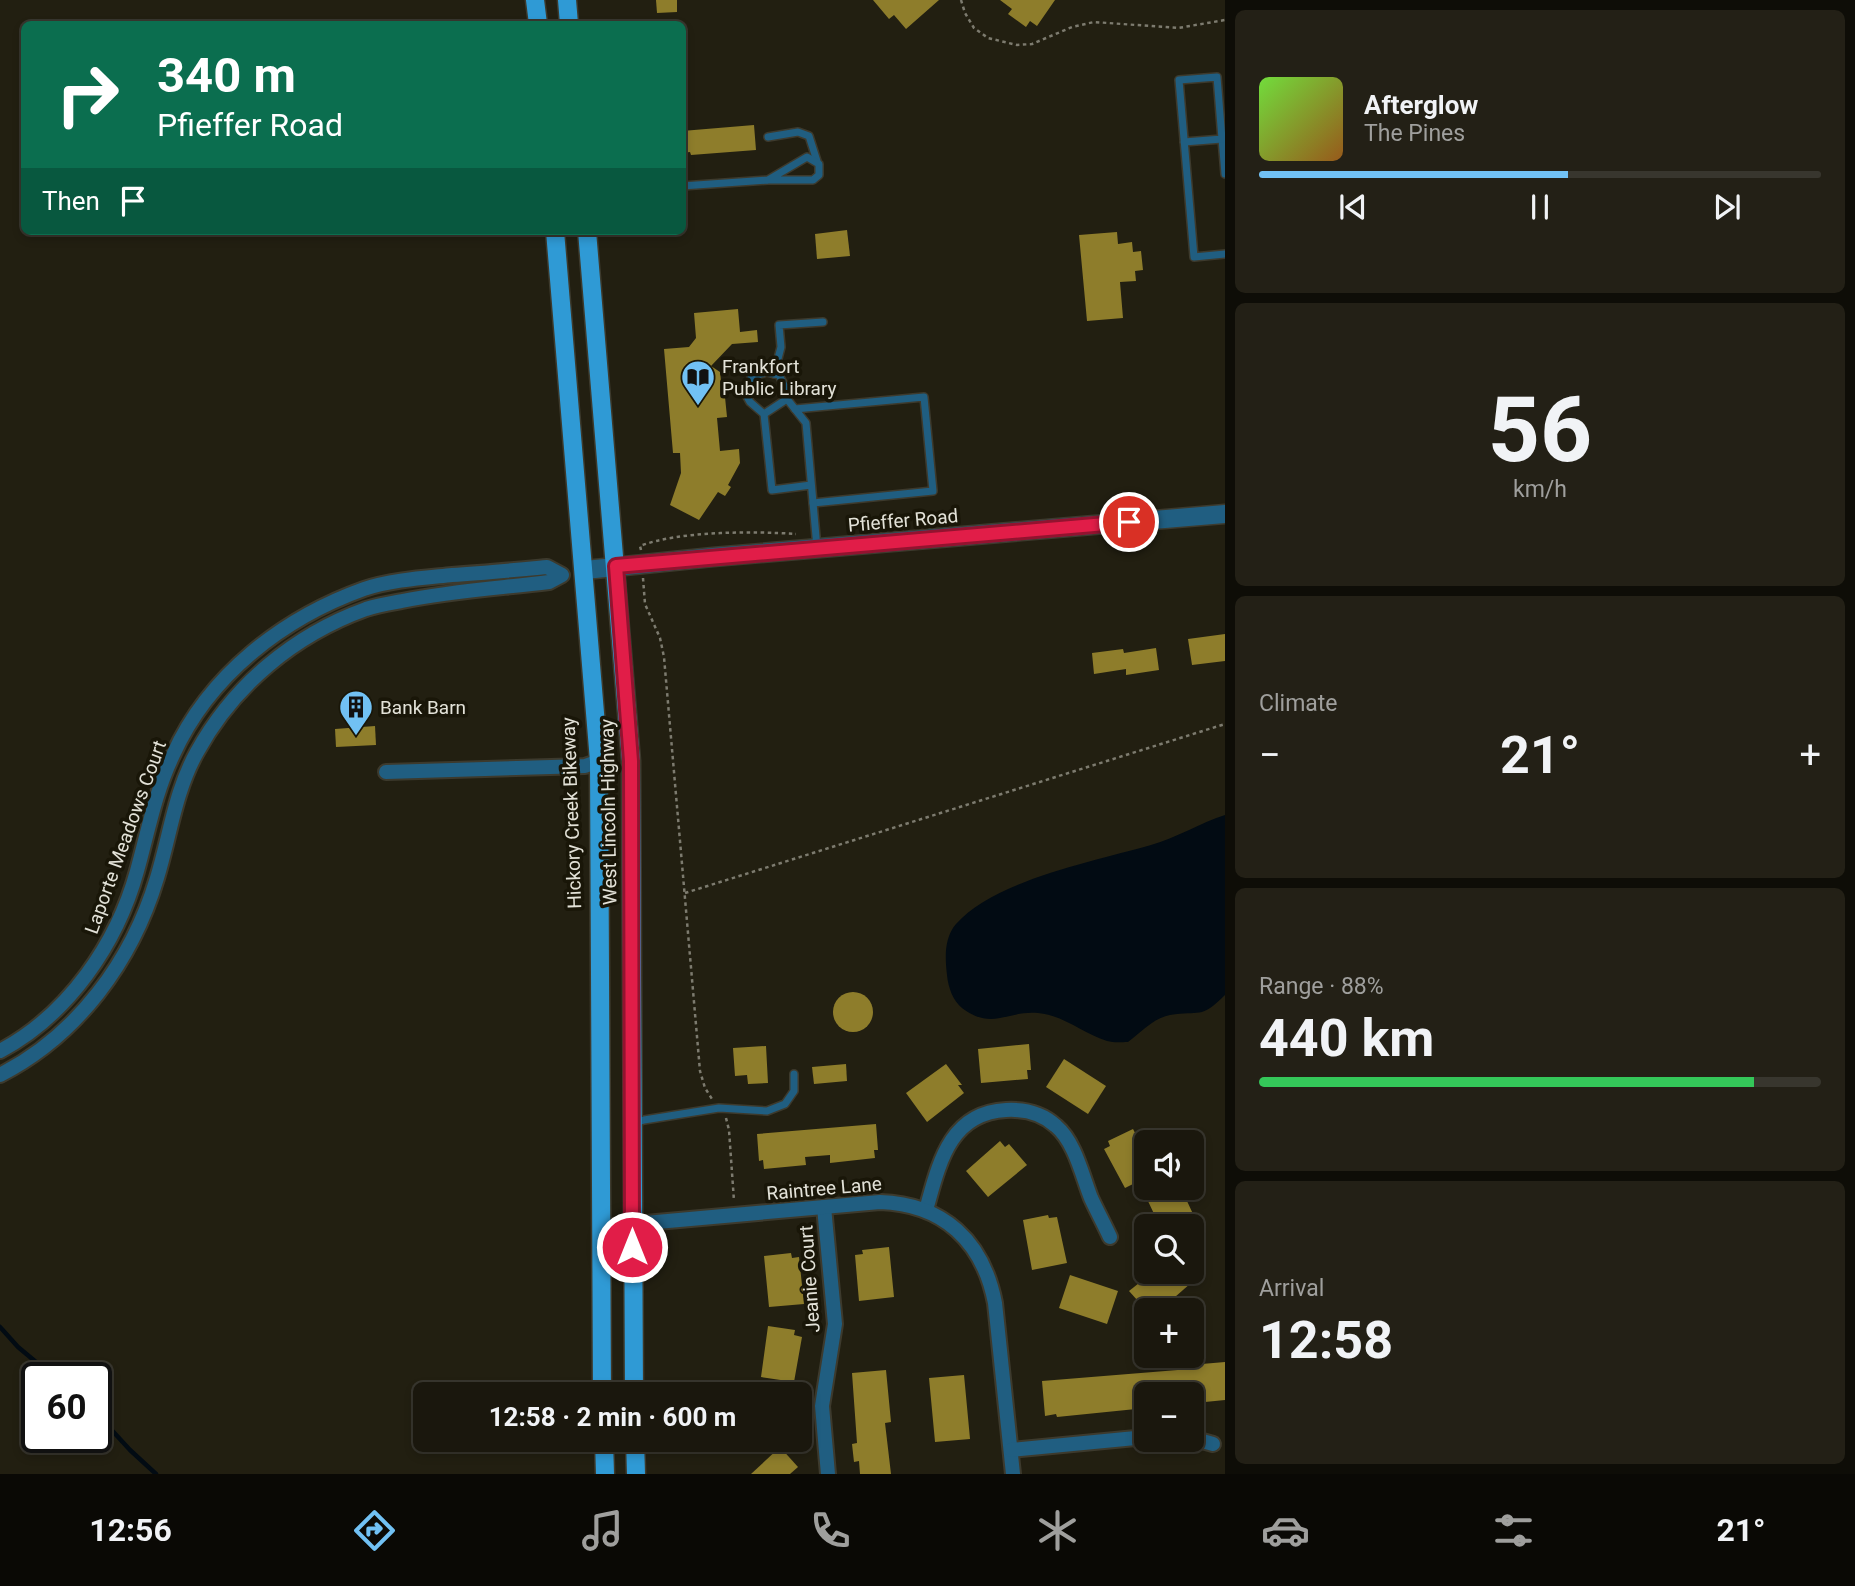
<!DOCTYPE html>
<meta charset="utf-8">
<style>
body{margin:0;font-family:Roboto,sans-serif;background:#232016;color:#f1f3f6;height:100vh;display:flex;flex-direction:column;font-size:26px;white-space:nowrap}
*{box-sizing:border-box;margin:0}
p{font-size:23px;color:#9f9f9d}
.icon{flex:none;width:38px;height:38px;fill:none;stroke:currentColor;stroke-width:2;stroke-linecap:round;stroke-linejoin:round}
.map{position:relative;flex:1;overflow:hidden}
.drawer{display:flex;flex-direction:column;gap:10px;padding:10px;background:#0e0d07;width:630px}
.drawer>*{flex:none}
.top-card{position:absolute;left:21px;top:21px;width:665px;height:214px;border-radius:10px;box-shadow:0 4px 10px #0003,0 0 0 2px #38362e;background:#0b6e4f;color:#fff;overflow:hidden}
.tools{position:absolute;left:1134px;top:1130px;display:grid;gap:14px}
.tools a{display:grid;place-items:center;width:70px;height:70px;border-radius:10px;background:#1a170d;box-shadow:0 4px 10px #0003,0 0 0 2px #38362e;font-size:35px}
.speed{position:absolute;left:21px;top:1362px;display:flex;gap:14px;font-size:35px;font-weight:700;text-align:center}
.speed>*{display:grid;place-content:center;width:91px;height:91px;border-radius:50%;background:#1a170d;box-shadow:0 4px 10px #0003,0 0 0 2px #38362e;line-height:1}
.speed .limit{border:4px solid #111;border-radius:10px;background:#fff;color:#111}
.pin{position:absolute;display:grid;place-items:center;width:60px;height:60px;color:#fff;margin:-30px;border:4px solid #fff;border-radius:50%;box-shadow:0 2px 7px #0007}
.me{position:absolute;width:77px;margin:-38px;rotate:0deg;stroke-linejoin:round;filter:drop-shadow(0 0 5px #0008)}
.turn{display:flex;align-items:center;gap:24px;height:147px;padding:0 21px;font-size:32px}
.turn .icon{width:91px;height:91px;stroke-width:2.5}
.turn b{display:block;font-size:49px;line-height:60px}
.then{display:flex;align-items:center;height:66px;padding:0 21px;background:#0003;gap:14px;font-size:26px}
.big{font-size:52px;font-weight:700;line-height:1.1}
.drawer .card{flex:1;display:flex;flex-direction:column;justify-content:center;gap:10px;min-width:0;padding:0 24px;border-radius:10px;background:#232016}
.drawer .dial{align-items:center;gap:0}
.dial b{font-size:91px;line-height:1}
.song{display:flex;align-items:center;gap:21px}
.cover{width:84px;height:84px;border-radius:10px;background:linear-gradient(135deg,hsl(100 70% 55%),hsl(30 70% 35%))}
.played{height:7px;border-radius:4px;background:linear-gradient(90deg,#71c1f4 55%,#38362e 55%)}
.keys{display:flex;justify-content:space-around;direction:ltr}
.heat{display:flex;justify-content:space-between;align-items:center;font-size:38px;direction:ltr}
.charge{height:10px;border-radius:5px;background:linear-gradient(90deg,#34c759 88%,#38362e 0)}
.trip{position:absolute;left:413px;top:1382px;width:399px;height:70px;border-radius:10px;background:#1a170d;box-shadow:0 4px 10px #0003,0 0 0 2px #38362e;font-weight:700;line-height:70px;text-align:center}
.tabs{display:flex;height:112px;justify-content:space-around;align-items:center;background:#0a0905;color:#9f9f9d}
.tabs .icon{width:49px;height:49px}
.tabs .selected{color:#71c1f4}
.tabs b{font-size:32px;color:#f1f3f6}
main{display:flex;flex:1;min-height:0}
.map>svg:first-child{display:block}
.water{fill:#020b13}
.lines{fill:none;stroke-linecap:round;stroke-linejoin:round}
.stream{stroke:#020b13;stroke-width:4.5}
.building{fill:#8e7d2b}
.service-casing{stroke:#3d3a2d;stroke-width:10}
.minor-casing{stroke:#3d3a2d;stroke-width:18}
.tertiary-casing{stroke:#3d3a2d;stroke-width:21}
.primary-casing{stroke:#3d3a2d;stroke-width:21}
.path{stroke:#7d7b6f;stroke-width:2.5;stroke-dasharray:3.5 3.5;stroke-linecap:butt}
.service{stroke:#205e81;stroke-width:7}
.minor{stroke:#205e81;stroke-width:14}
.tertiary{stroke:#205e81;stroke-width:18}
.primary{stroke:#2f9ad5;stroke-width:18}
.route-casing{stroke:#92132f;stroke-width:18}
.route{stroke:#e11d48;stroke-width:12}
.labels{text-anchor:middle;stroke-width:7;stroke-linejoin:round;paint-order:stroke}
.poi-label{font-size:19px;fill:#e3e2d8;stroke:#191608;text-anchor:start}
.street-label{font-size:19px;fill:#e3e2d8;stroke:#191608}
</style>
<main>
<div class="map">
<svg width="1225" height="1474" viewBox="0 0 1225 1474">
<rect width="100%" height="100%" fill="#221f11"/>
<path class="water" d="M 1225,815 L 1225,995 C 1200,1020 1200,1010 1170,1015 C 1154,1018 1141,1032 1128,1042 C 1122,1042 1114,1043 1107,1041 C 1084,1034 1063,1015 1038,1013 C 1008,1010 992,1031 962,1008 C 953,1001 948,987 947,975 C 945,958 944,938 956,924 C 995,880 1095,861 1151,845 C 1176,838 1200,823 1225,815 Z"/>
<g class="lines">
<g class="stream">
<path d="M 0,1327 L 18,1347 L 54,1377"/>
<path d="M 96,1413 L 130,1450 L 156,1474"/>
</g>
</g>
<g class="building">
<path d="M 656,0 L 677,0 L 677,12 L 657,13 Z"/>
<path d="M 873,0 L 939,0 L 906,29 L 894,15 L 889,19 Z"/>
<path d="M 1000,0 L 1055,0 L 1037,26 L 1030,21 L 1026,27 L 1008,14 L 1012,9 Z"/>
<path d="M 754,125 L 756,150 L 691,155 L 690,152 L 682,153 L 682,131 Z"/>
<path d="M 847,230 L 850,256 L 817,259 L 815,234 Z"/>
<path d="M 1117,232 L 1118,244 L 1132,242 L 1133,252 L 1141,251 L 1143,270 L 1135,271 L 1136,281 L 1120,282 L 1123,318 L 1087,321 L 1079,235 Z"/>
<path d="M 738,309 L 740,332 L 757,330 L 758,342 L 732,344 L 711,366 L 720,372 L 723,398 L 725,397 L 727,417 L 717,418 L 720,451 L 739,449 L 740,463 L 728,485 L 731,487 L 725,496 L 718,492 L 699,520 L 670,505 L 681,473 L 680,453 L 673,453 L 664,349 L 689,347 L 696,338 L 694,313 Z"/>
<path d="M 1225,634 L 1225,661 L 1192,665 L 1188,639 Z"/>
<path d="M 1156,648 L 1159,670 L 1126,675 L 1126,669 L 1094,674 L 1092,653 L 1123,649 L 1124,653 Z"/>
<path d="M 375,726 L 376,745 L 336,747 L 335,729 Z"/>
<circle cx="853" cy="1012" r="20"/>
<path d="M 1029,1044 L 1031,1070 L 1027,1070 L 1028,1079 L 981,1083 L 978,1049 Z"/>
<path d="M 766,1046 L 768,1083 L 748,1084 L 747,1075 L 735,1076 L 733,1048 Z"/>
<path d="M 1064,1059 L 1106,1086 L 1088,1114 L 1046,1087 Z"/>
<path d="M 846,1064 L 847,1081 L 814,1084 L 812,1067 Z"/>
<path d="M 946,1064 L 962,1085 L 958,1085 L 964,1093 L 927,1122 L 906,1093 Z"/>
<path d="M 876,1124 L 878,1150 L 874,1150 L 875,1158 L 830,1163 L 830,1155 L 805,1157 L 806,1165 L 764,1169 L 763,1160 L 759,1161 L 757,1134 Z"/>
<path d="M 1133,1129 L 1146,1154 L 1146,1181 L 1134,1187 L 1133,1184 L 1125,1188 L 1104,1149 L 1110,1146 L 1108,1141 Z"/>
<path d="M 1000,1141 L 1005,1147 L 1009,1144 L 1027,1165 L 988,1197 L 966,1171 Z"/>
<path d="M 1171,1188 L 1181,1188 L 1199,1227 L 1165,1227 L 1160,1216 L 1156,1218 L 1147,1199 Z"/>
<path d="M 1048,1215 L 1049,1218 L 1057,1217 L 1067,1263 L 1032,1270 L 1023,1220 Z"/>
<path d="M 889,1247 L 894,1297 L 859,1301 L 855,1255 L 863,1254 L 862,1250 Z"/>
<path d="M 791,1253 L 792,1258 L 799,1257 L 804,1304 L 769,1307 L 764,1256 Z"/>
<path d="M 1153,1272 L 1182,1272 L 1191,1283 L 1159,1311 L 1147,1311 L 1129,1291 Z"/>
<path d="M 1070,1275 L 1118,1291 L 1107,1324 L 1059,1308 Z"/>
<path d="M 768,1326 L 795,1330 L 794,1335 L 802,1337 L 794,1382 L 761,1377 Z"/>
<path d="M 1225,1362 L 1225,1400 L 1205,1402 L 1205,1398 L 1193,1400 L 1192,1395 L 1146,1395 L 1146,1408 L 1057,1417 L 1056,1414 L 1045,1416 L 1042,1381 L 1190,1369 L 1190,1365 Z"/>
<path d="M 886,1370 L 891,1422 L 885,1423 L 891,1474 L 860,1474 L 859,1461 L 854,1462 L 852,1444 L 857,1443 L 852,1373 Z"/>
<path d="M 964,1375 L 970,1439 L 935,1442 L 929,1378 Z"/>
<path d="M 780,1447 L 798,1467 L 790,1474 L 751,1474 Z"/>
</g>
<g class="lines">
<g class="service-casing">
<g id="service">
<path d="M 768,137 L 798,132 L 809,136 L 817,161"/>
<path d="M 1224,139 L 1222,139 L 1225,174"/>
<path d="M 1184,142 L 1222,139 L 1217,77 L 1179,80 L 1194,257 L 1225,254"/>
<path d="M 682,186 L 768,180 L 813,180 L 819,175 L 819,164 L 807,157 L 768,180"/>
<path d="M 774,374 L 781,347 L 779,325 L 823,322"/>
<path d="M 795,409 L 924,397 L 933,491 L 813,503"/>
<path d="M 764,414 L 787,399"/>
<path d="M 811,485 L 772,490 L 764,414 L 750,402 L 745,393 L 751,378 L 766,372 L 779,375 L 784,385 L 787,399 L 806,423 L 817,548"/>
<path d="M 632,1124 L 644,1120 L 719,1108 L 767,1111 L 785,1104 L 794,1091 L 794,1074"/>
</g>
</g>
<g class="minor-casing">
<g id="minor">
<path d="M 386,772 L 585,766 L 599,761"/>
<path d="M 0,1051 C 68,1015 117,944 137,871 C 148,832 155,792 173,755 C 209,675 283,618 364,589 C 391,580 423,578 452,575 C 484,573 515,570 547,567 L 562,575 L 549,582 C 500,588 451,591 402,601 C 391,603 378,605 366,609 C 294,635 234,685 197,752 C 175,791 170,836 157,878 C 132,961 78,1035 0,1075"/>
<path d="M 824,1207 L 835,1324 L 822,1406 L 828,1474"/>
<path d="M 926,1210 C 939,1164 949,1113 1006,1110 C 1025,1109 1042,1113 1056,1126 C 1075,1142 1082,1175 1091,1198 C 1097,1211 1104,1224 1110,1237"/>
<path d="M 601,1227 L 880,1202 C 943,1204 983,1241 995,1303 L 1013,1474"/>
<path d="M 1192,1438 L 1213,1444"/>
<path d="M 1011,1450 L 1146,1437"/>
</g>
</g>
<g class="tertiary-casing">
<path id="tertiary" d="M 585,570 L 713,557 L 1225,514"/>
</g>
<g class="primary-casing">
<g id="primary">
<path d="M 535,0 L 538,24"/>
<path d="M 567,0 L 569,24"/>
<path d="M 555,231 L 599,761 L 602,1395"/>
<path d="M 587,231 L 631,761 L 634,1395"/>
<path d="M 604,1440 L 605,1474"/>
<path d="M 635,1440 L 636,1474"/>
</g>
</g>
<g class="path">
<path d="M 961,0 L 965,13 L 974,28 L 988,38 L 1017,45 L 1032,44 L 1072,27 L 1094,22 L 1178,28 L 1225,20"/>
<path d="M 641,550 L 640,546 C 678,531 754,531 796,534"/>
<path d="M 643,578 L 645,604 L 660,638 L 664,657 L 700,1071 L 705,1088 L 712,1099"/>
<path d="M 685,893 L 1225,724"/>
<path d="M 726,1118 L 729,1130 L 734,1201"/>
</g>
<use href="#service" class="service"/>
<use href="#minor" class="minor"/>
<use href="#tertiary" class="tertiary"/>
<use href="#primary" class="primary"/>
</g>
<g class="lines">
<g class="route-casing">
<path id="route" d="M 632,1247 L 631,761 L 616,566 L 1129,522"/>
</g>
<use href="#route" class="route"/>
</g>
<defs>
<g id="library-pin" transform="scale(1.75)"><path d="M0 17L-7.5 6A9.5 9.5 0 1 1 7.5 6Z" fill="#71c1f4" stroke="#191608"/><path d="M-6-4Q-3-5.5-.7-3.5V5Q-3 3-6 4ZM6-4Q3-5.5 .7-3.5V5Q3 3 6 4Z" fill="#111"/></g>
<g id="building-pin" transform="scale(1.75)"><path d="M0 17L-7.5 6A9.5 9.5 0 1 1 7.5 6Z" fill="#71c1f4" stroke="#191608"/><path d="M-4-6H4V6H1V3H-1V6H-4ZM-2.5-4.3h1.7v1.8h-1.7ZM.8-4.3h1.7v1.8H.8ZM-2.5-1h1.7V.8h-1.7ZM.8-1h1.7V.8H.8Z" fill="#111"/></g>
</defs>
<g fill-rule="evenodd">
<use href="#library-pin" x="698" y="377"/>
<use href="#building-pin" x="356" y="707"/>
</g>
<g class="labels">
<g class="poi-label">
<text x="722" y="373">Frankfort<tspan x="722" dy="22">Public Library</tspan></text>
<text x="380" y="714">Bank Barn</text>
</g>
<g class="street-label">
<text transform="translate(903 520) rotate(-5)" y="7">Pfieffer Road</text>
<text transform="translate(608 812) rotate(-91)" y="7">West Lincoln Highway</text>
<text transform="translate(571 813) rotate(-92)" y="7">Hickory Creek Bikeway</text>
<text transform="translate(125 837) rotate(-70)" y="7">Laporte Meadows Court</text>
<text transform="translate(824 1188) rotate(-5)" y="7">Raintree Lane</text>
<text transform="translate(809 1279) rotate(-94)" y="7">Jeanie Court</text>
</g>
</g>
</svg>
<div class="tools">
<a><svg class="icon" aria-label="sound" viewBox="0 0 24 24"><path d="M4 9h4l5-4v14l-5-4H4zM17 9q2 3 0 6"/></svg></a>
<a><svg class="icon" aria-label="search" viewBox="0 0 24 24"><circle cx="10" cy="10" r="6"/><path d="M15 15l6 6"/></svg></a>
<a>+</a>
<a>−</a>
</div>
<div class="speed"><div class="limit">60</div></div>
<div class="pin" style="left:1129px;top:522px;background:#d93025"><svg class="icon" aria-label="arrive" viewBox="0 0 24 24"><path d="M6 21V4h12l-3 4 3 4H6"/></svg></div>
<svg class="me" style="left:632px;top:1247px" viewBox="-20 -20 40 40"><circle r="17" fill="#e11d48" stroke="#fff" stroke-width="3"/><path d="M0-11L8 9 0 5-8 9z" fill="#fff"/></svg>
<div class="trip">12:58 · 2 min · 600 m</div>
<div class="top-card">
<div class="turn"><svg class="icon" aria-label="right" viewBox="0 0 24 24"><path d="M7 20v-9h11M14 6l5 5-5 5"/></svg><div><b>340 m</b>Pfieffer Road</div></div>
<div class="then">Then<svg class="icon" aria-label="arrive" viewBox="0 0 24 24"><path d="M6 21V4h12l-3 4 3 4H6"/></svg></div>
</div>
</div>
<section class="drawer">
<div class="card">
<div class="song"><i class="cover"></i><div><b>Afterglow</b><p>The Pines</p></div></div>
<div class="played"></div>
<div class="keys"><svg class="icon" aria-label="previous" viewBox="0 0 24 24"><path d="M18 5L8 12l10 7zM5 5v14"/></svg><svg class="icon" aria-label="pause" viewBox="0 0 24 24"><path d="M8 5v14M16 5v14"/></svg><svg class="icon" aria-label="next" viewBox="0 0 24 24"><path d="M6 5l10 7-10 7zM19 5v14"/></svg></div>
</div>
<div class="card dial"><b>56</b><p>km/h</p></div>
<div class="card"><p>Climate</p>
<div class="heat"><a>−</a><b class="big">21°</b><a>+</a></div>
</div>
<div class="card"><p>Range · 88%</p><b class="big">440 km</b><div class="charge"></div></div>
<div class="card"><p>Arrival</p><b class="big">12:58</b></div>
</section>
</main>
<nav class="tabs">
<b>12:56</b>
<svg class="icon selected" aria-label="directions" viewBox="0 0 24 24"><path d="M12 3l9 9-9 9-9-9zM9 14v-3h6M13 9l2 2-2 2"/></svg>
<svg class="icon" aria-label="music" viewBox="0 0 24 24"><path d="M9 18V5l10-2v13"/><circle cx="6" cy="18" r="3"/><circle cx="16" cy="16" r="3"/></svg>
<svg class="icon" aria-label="phone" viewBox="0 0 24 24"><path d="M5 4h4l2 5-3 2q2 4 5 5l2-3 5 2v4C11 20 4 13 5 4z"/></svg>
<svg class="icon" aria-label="climate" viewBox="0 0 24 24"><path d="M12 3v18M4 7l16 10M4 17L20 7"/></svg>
<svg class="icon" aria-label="car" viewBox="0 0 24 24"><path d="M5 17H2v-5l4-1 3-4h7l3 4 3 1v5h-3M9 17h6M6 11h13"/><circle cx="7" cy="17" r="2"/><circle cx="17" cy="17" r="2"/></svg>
<svg class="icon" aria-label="filters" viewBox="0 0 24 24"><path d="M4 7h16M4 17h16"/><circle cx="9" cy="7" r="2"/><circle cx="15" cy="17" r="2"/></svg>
<b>21°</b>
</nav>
